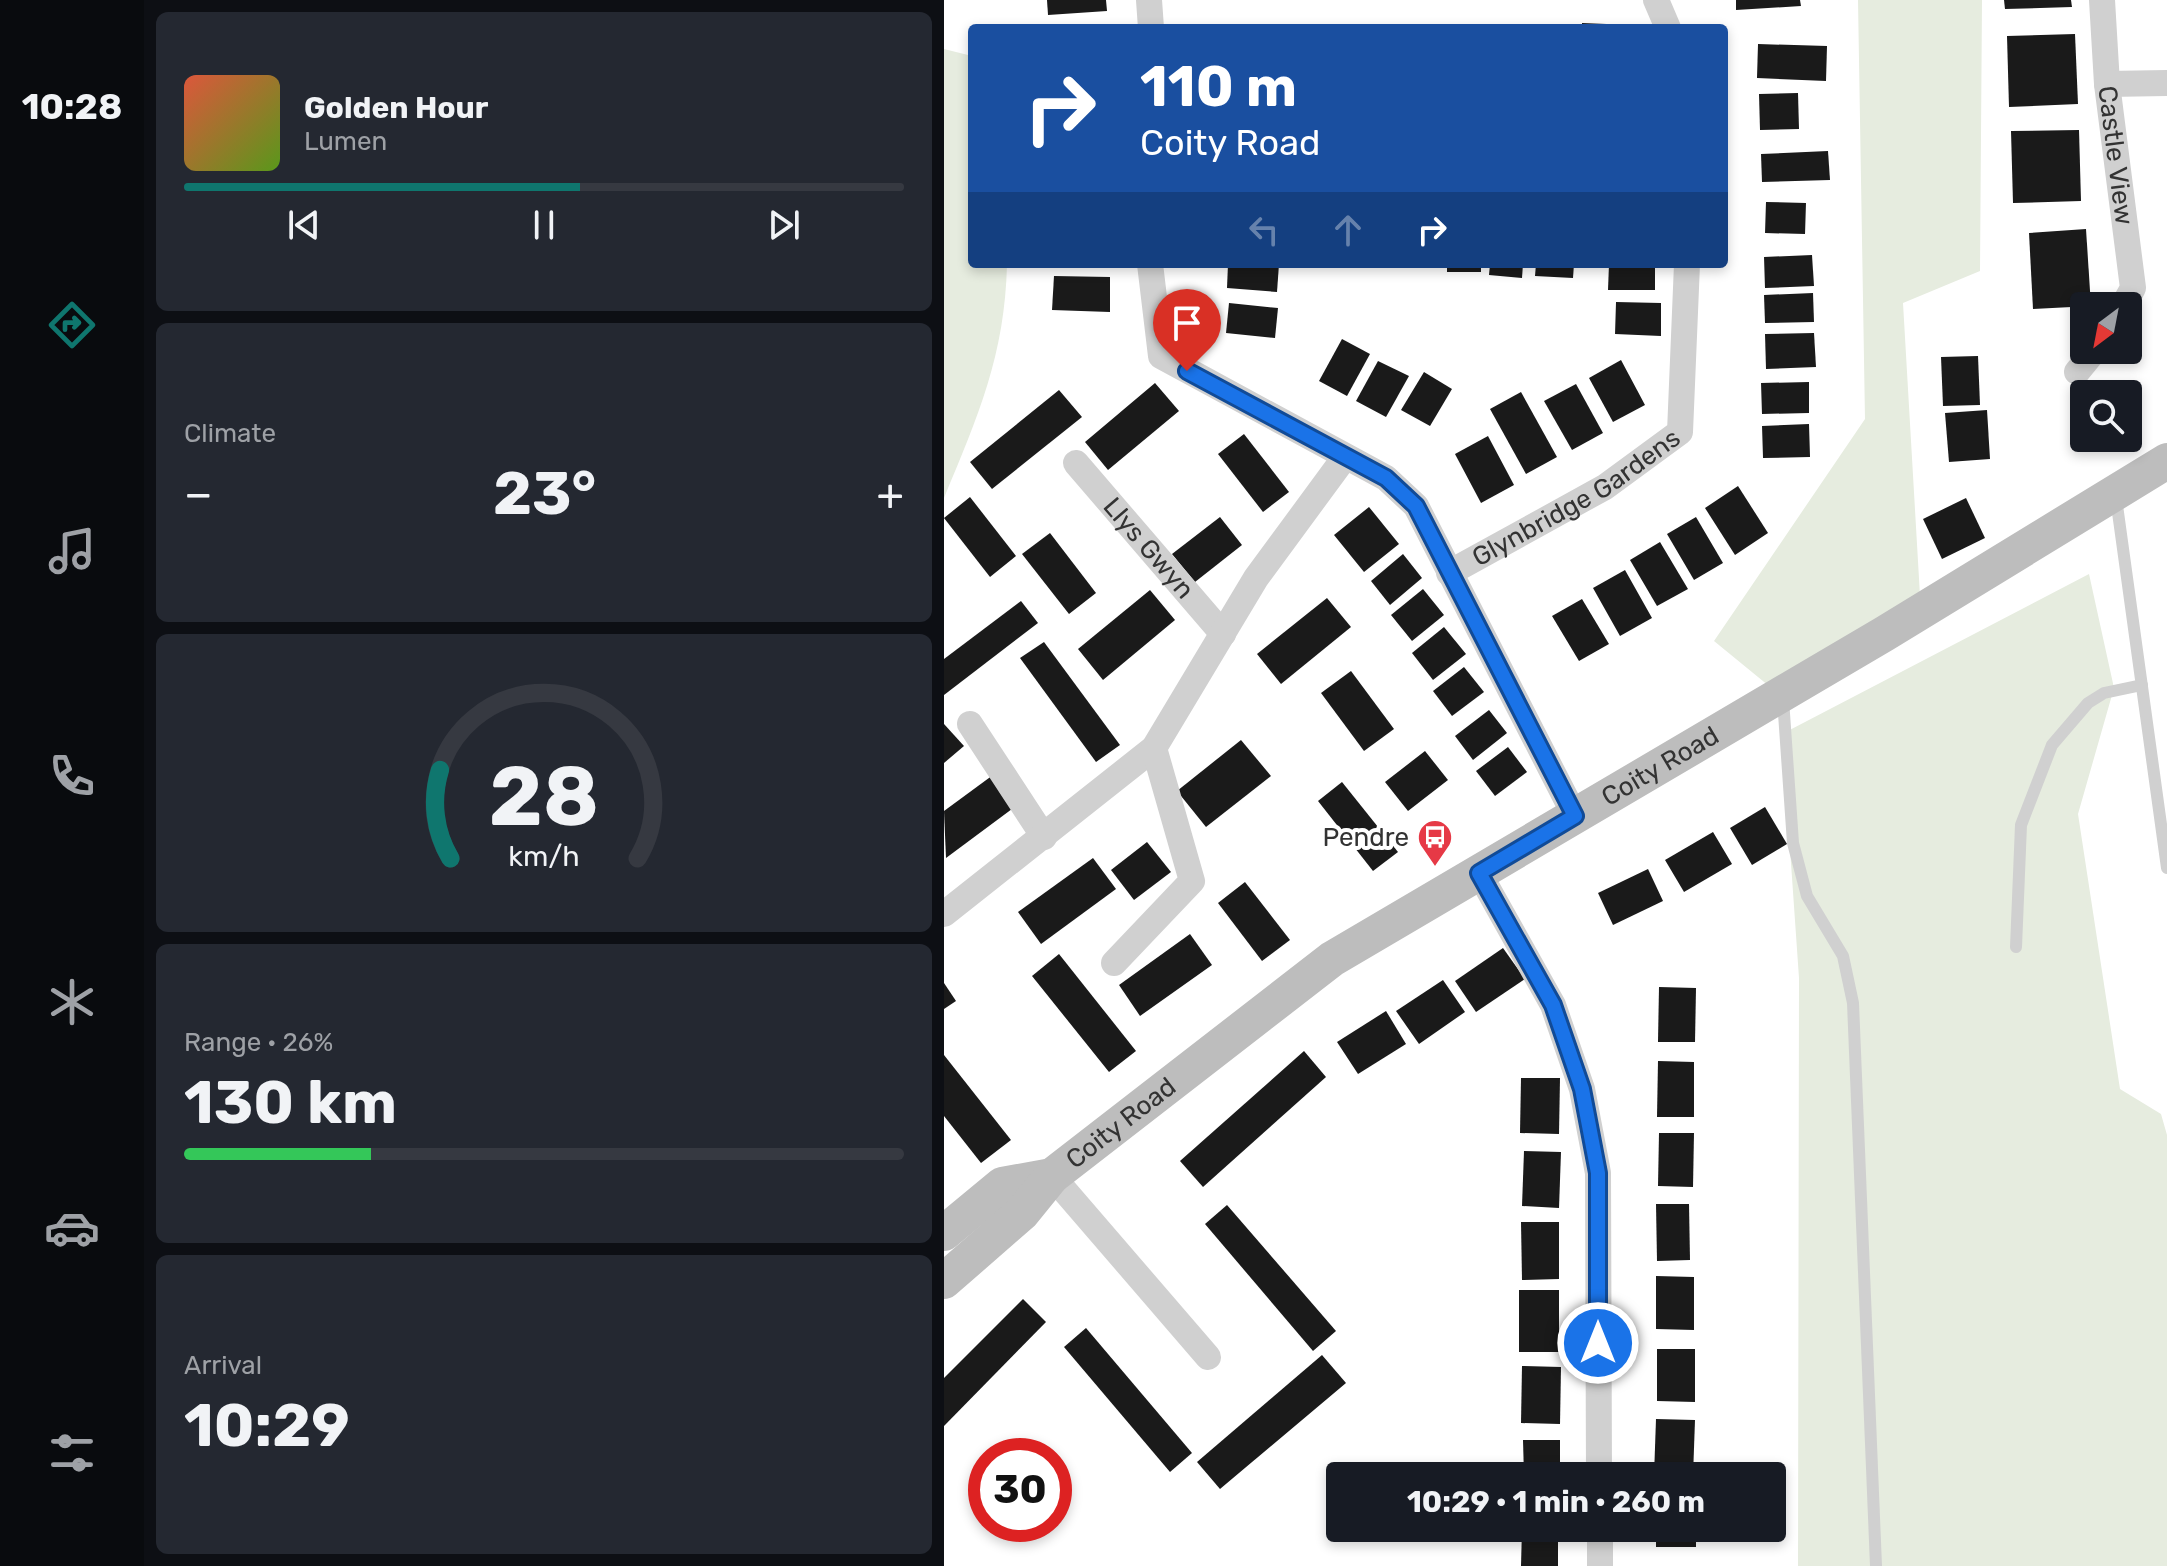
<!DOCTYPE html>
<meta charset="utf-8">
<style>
body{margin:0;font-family:Rubik,sans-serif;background:#242831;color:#f1f3f6;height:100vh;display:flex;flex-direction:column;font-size:30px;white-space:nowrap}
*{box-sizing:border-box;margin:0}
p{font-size:26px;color:#9ea1a6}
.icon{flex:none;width:44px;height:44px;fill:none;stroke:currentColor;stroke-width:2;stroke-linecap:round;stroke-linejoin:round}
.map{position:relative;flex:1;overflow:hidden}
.details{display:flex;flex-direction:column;gap:12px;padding:12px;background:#0d0f14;width:800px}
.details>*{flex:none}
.guide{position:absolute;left:24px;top:24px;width:760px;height:244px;border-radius:8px;box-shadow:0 4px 12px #0003;background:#1a4fa0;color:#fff;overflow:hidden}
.needle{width:52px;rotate:212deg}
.tools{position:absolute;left:1126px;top:292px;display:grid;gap:16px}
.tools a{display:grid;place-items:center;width:72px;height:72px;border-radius:8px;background:#171b24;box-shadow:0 4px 12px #0003;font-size:40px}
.speed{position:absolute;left:24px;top:1438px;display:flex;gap:16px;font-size:40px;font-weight:700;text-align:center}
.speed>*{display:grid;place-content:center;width:104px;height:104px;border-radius:50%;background:#171b24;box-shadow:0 4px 12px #0003;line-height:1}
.speed .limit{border:12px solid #d22;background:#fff;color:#111}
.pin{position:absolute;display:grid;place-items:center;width:68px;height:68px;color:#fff;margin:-82px -34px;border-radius:50% 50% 50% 0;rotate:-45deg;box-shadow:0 0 8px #0007}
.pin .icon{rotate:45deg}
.me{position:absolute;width:88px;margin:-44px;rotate:0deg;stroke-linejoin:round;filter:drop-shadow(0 0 6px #0008)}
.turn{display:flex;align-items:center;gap:28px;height:168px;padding:0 40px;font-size:36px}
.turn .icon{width:104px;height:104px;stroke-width:2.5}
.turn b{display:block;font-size:56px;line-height:68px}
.lanes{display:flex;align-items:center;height:76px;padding:0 40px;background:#0003;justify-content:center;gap:40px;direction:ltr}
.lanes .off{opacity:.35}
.big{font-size:60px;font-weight:700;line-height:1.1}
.details .card{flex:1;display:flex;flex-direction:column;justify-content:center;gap:12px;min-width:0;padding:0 28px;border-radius:12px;background:#242831}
.details .dial{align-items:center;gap:0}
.dial svg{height:208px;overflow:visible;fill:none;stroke:#363941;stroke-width:7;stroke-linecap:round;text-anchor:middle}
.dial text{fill:#f1f3f6;stroke:none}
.song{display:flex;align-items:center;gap:24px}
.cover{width:96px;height:96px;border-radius:12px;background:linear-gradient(135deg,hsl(10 70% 55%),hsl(90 70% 35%))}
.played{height:8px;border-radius:4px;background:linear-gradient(90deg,#0f766e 55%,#363941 55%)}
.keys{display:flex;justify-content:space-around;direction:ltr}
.heat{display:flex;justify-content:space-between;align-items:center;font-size:44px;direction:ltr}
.charge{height:12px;border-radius:6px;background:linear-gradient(90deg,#34c759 26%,#363941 0)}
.trip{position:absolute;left:382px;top:1462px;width:460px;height:80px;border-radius:8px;background:#171b24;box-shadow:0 4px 12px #0003;font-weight:700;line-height:80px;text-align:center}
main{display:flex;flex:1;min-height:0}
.tab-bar{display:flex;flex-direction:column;width:144px;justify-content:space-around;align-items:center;background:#090b0e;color:#9ea1a6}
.tab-bar .icon{width:56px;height:56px}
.tab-bar .on{color:#0f766e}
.tab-bar b{font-size:36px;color:#f1f3f6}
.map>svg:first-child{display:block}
.green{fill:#e6ecdf}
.building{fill:#1a1a1a}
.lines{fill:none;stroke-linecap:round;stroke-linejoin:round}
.service{stroke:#d0d0d0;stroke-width:12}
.minor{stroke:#d0d0d0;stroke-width:26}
.secondary{stroke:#bdbdbd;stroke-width:36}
.route-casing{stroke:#114b97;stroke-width:20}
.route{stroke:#1a73e8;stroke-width:14}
.labels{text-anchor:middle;stroke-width:8;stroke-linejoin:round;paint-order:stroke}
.street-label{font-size:26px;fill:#333;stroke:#fff}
.poi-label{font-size:26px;fill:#333;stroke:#fff;text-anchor:end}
</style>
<main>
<nav class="tab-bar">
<b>10:28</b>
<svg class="icon on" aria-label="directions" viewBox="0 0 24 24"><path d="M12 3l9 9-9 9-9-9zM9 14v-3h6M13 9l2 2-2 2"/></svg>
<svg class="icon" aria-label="music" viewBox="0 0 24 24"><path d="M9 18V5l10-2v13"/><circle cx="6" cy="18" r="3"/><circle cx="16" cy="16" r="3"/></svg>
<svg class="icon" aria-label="phone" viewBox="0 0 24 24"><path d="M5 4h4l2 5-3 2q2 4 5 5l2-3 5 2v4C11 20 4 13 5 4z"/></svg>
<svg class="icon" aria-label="climate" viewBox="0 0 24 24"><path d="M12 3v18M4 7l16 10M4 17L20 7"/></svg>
<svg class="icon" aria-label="car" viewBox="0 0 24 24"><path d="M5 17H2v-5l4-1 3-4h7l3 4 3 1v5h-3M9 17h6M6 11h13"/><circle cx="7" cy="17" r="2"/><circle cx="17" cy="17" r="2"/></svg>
<svg class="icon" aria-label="filters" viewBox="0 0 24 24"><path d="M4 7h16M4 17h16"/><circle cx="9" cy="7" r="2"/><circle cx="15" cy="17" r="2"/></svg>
</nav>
<section class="details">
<div class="card">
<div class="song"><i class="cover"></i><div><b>Golden Hour</b><p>Lumen</p></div></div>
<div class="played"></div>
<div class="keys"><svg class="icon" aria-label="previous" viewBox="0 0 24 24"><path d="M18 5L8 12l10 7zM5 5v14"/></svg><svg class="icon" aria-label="pause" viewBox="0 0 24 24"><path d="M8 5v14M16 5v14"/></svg><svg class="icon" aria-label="next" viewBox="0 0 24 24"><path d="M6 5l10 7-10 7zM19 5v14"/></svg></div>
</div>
<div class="card"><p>Climate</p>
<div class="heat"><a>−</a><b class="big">23°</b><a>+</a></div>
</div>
<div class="card dial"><svg viewBox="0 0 100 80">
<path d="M14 69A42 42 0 1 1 86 69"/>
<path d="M14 69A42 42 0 0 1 10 35" stroke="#0f766e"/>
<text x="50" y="56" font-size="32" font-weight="700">28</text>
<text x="50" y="72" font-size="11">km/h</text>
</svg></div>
<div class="card"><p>Range · 26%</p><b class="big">130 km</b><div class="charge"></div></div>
<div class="card"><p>Arrival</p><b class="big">10:29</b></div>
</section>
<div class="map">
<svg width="1223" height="1566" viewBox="0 0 1223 1566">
<rect width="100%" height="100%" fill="#fff"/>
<g class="green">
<path d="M 914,0 L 1038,0 L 1036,271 L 959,303 L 977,613 L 836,695 L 770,641 L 921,419 Z"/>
<path d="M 0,49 L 28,56 L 28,264 L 63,264 C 61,355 34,416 0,498 Z"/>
<path d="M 1145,574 L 1170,688 L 1134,814 L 1176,1089 L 1217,1114 L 1223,1135 L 1223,1566 L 854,1566 L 855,978 L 838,734 Z"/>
</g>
<g class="building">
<path d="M 103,0 L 162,0 L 163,11 L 104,15 Z"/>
<path d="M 792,0 L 856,0 L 857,6 L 792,10 Z"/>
<path d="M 1060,0 L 1127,0 L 1128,7 L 1061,9 Z"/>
<path d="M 638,23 L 687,25 L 687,28 L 638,28 Z"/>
<path d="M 1131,34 L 1134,104 L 1065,107 L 1063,36 Z"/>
<path d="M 814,44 L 883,46 L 882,81 L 813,78 Z"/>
<path d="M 854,93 L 855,129 L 816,130 L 815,94 Z"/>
<path d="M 1135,130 L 1137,201 L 1069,203 L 1067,131 Z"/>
<path d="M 884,151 L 886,180 L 818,182 L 817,154 Z"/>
<path d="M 822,202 L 862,203 L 861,234 L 821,233 Z"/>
<path d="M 1142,229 L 1147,306 L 1089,309 L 1085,233 Z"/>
<path d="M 868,255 L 870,286 L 821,288 L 820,257 Z"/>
<path d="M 284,264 L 335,264 L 333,292 L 283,288 Z"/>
<rect x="503" y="264" width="34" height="8"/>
<path d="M 546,264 L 579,264 L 578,278 L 545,275 Z"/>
<path d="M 592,264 L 630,264 L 629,278 L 591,276 Z"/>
<path d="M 665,264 L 711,264 L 711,290 L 664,290 Z"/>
<path d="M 110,276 L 166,277 L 166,312 L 108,310 Z"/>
<path d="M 869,293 L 870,322 L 821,323 L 820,295 Z"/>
<path d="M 672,302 L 717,303 L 717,336 L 671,334 Z"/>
<path d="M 285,303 L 334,308 L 331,338 L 282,333 Z"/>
<path d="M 870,333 L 872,367 L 822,369 L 821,334 Z"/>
<path d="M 398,339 L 426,354 L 403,396 L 375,381 Z"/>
<path d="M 1034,356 L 1036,405 L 999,406 L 997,357 Z"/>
<path d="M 677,360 L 701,405 L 669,422 L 645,378 Z"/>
<path d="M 434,361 L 465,376 L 442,417 L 412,401 Z"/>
<path d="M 480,372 L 508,389 L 486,426 L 457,410 Z"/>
<path d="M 865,382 L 865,413 L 818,414 L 817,383 Z"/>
<path d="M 211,383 L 235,411 L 164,470 L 141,442 Z"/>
<path d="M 632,384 L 659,433 L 628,450 L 600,401 Z"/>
<path d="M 115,390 L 138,417 L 48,489 L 26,462 Z"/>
<path d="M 577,392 L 613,457 L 582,474 L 546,409 Z"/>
<path d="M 1043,410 L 1046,459 L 1005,462 L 1001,413 Z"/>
<path d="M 865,424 L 866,457 L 819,458 L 818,426 Z"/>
<path d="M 300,434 L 345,492 L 319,512 L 274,454 Z"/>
<path d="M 544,436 L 570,485 L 537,503 L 511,454 Z"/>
<path d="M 794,486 L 824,533 L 791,555 L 761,508 Z"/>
<path d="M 26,497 L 72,556 L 46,577 L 0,518 Z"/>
<path d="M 1022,498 L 1041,538 L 998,559 L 979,519 Z"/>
<path d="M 425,507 L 455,544 L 420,572 L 390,535 Z"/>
<path d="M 276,517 L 298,545 L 251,582 L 228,554 Z"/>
<path d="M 752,517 L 779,563 L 750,580 L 723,534 Z"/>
<path d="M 106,533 L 152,593 L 125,614 L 78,554 Z"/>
<path d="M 716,542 L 744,589 L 713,606 L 686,560 Z"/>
<path d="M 459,554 L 478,578 L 446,605 L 427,581 Z"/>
<path d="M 681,570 L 708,618 L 676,636 L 649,588 Z"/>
<path d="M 479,589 L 500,615 L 468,641 L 447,615 Z"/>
<path d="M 206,590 L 231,620 L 159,680 L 134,649 Z"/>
<path d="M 383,598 L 407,627 L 337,684 L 313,654 Z"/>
<path d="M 638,599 L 665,644 L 635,661 L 608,616 Z"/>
<path d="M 77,601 L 94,623 L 0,695 L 0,659 Z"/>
<path d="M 500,627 L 522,654 L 489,680 L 468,653 Z"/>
<path d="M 100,642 L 176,745 L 152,762 L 76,658 Z"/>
<path d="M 520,667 L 540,692 L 508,716 L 489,691 Z"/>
<path d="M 407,671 L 450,729 L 420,751 L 377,693 Z"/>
<path d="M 545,710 L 563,733 L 529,760 L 511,736 Z"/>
<path d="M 0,724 L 20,746 L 0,763 Z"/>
<path d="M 297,740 L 327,776 L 262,827 L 233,791 Z"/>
<path d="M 564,747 L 583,772 L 551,796 L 532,771 Z"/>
<path d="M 481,751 L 504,780 L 464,811 L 441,782 Z"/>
<path d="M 49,775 L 72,806 L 2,858 L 0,811 Z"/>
<path d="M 398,782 L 454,852 L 429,871 L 374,801 Z"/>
<path d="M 821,807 L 843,844 L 808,865 L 786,828 Z"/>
<path d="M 769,832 L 788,864 L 740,892 L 721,860 Z"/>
<path d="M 203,842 L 227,872 L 190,900 L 167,870 Z"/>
<path d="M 149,858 L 172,889 L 97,944 L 74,912 Z"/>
<path d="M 704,869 L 719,901 L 669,925 L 654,893 Z"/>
<path d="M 301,882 L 346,940 L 318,961 L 274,903 Z"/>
<path d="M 246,934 L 268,965 L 196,1016 L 175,985 Z"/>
<path d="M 559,948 L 581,979 L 532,1012 L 511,981 Z"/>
<path d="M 115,954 L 192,1051 L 165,1072 L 88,976 Z"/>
<path d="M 499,980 L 521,1012 L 475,1044 L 452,1011 Z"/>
<path d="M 0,983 L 12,1001 L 0,1009 Z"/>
<path d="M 715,987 L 752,988 L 751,1042 L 714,1042 Z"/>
<path d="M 442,1011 L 462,1044 L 414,1074 L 393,1042 Z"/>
<path d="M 360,1051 L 382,1077 L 259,1187 L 236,1161 Z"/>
<path d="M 0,1055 L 67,1140 L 37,1163 L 0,1116 Z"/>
<path d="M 714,1061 L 750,1062 L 750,1117 L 713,1117 Z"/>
<path d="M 577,1078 L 616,1078 L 615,1134 L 576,1133 Z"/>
<path d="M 715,1133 L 750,1133 L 749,1187 L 714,1186 Z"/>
<path d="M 580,1151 L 617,1152 L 615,1208 L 578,1206 Z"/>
<path d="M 712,1204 L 745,1204 L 746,1260 L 713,1261 Z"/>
<path d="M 283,1205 L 392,1331 L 369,1351 L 261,1224 Z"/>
<path d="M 577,1222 L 615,1222 L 615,1279 L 578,1280 Z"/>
<path d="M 712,1276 L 750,1277 L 750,1330 L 712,1329 Z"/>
<rect x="575" y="1290" width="40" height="62"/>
<path d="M 79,1299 L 102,1322 L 0,1426 L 0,1378 Z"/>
<path d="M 142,1328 L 248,1453 L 226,1472 L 120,1347 Z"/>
<path d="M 713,1349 L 751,1349 L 751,1402 L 713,1401 Z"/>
<path d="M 378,1355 L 402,1383 L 276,1489 L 253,1462 Z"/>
<path d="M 578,1366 L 617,1367 L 616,1424 L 577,1423 Z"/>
<path d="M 712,1419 L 751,1420 L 749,1476 L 710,1476 Z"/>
<path d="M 579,1440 L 616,1440 L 616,1476 L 580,1476 Z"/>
<path d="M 578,1528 L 614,1528 L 614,1566 L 577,1566 Z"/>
<rect x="712" y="1528" width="40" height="19"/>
</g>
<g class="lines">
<g class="service">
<path d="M 1172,498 L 1223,868"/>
<path d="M 839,699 L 849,843 L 863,896 L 899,956 L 909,1003 L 932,1566"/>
<path d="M 1072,947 L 1077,825 L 1108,745 L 1144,703 L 1160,693 L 1198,685"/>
</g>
<g class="minor">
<path d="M 205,0 L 207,28"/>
<path d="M 712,0 L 724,28"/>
<path id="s1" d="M 1158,0 L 1163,84 L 1189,288 L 1179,306"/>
<path d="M 1163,84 L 1223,83"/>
<path d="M 206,264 L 217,356 L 442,478 L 472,506 L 631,816"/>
<path d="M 1133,372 L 1151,350"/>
<path id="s2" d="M 132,463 L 279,634"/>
<path id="s3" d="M 505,573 L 661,487 L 736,432 L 743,264"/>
<path d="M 26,724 L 100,837"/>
<path d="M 535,873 L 609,1005 L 638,1089 L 654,1173 L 655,1476"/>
<path d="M 0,914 L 210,748 L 312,578 L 401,457"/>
<path d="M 170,963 L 248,881 L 210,748"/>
<path d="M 108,1176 L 264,1357"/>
<path d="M 656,1528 L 656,1566"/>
</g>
<g class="secondary">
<path d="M 0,1233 L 58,1185 L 108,1176"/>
<path id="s4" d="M 0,1281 L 78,1213 L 108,1176 L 388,959 L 940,634 L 1223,461"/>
</g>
</g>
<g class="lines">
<g class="route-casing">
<path id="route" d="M 243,371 L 442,478 L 472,506 L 631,816 L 535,873 L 609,1005 L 638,1089 L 654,1173 L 654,1343"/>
</g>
<use href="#route" class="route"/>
</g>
<defs>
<g id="bus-pin" transform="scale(1.8)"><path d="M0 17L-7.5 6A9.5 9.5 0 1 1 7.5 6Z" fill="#e63946" stroke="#fff"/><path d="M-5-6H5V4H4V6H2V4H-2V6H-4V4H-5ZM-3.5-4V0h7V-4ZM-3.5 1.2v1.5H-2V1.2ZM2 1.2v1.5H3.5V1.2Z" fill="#fff"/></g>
</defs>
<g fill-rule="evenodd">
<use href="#bus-pin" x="491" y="837"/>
</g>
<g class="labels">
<g class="street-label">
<text dy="9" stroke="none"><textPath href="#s1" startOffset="156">Castle View</textPath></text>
<text dy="9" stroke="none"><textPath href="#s3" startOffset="148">Glynbridge Gardens</textPath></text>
<text dy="9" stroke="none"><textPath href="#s2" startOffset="112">Llys Gwyn</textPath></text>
<text dy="9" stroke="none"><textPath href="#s4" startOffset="886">Coity Road</textPath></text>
<text dy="9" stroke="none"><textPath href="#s4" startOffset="238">Coity Road</textPath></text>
</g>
<g class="poi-label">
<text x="465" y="846">Pendre</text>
</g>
</g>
</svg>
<div class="tools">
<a><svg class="needle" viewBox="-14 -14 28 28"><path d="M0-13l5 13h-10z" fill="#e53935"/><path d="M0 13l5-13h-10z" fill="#9ea1a6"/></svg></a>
<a><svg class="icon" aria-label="search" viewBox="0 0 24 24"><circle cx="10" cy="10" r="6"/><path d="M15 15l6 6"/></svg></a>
</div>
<div class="speed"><div class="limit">30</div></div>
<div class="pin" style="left:243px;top:371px;background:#d93025"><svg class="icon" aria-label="arrive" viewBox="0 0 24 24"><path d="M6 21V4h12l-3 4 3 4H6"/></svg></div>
<svg class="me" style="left:654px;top:1343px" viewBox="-20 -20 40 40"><circle r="17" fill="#1a73e8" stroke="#fff" stroke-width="3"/><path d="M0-11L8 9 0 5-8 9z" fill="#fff"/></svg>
<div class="trip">10:29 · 1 min · 260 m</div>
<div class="guide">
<div class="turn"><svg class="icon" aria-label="right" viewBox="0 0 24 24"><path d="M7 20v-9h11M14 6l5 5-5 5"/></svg><div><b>110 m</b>Coity Road</div></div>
<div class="lanes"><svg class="icon off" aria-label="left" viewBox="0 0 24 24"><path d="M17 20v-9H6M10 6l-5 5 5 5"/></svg><svg class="icon off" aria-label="ahead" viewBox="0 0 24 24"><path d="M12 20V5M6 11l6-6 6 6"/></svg><svg class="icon" aria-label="right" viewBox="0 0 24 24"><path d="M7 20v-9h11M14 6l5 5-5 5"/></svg></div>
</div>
</div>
</main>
